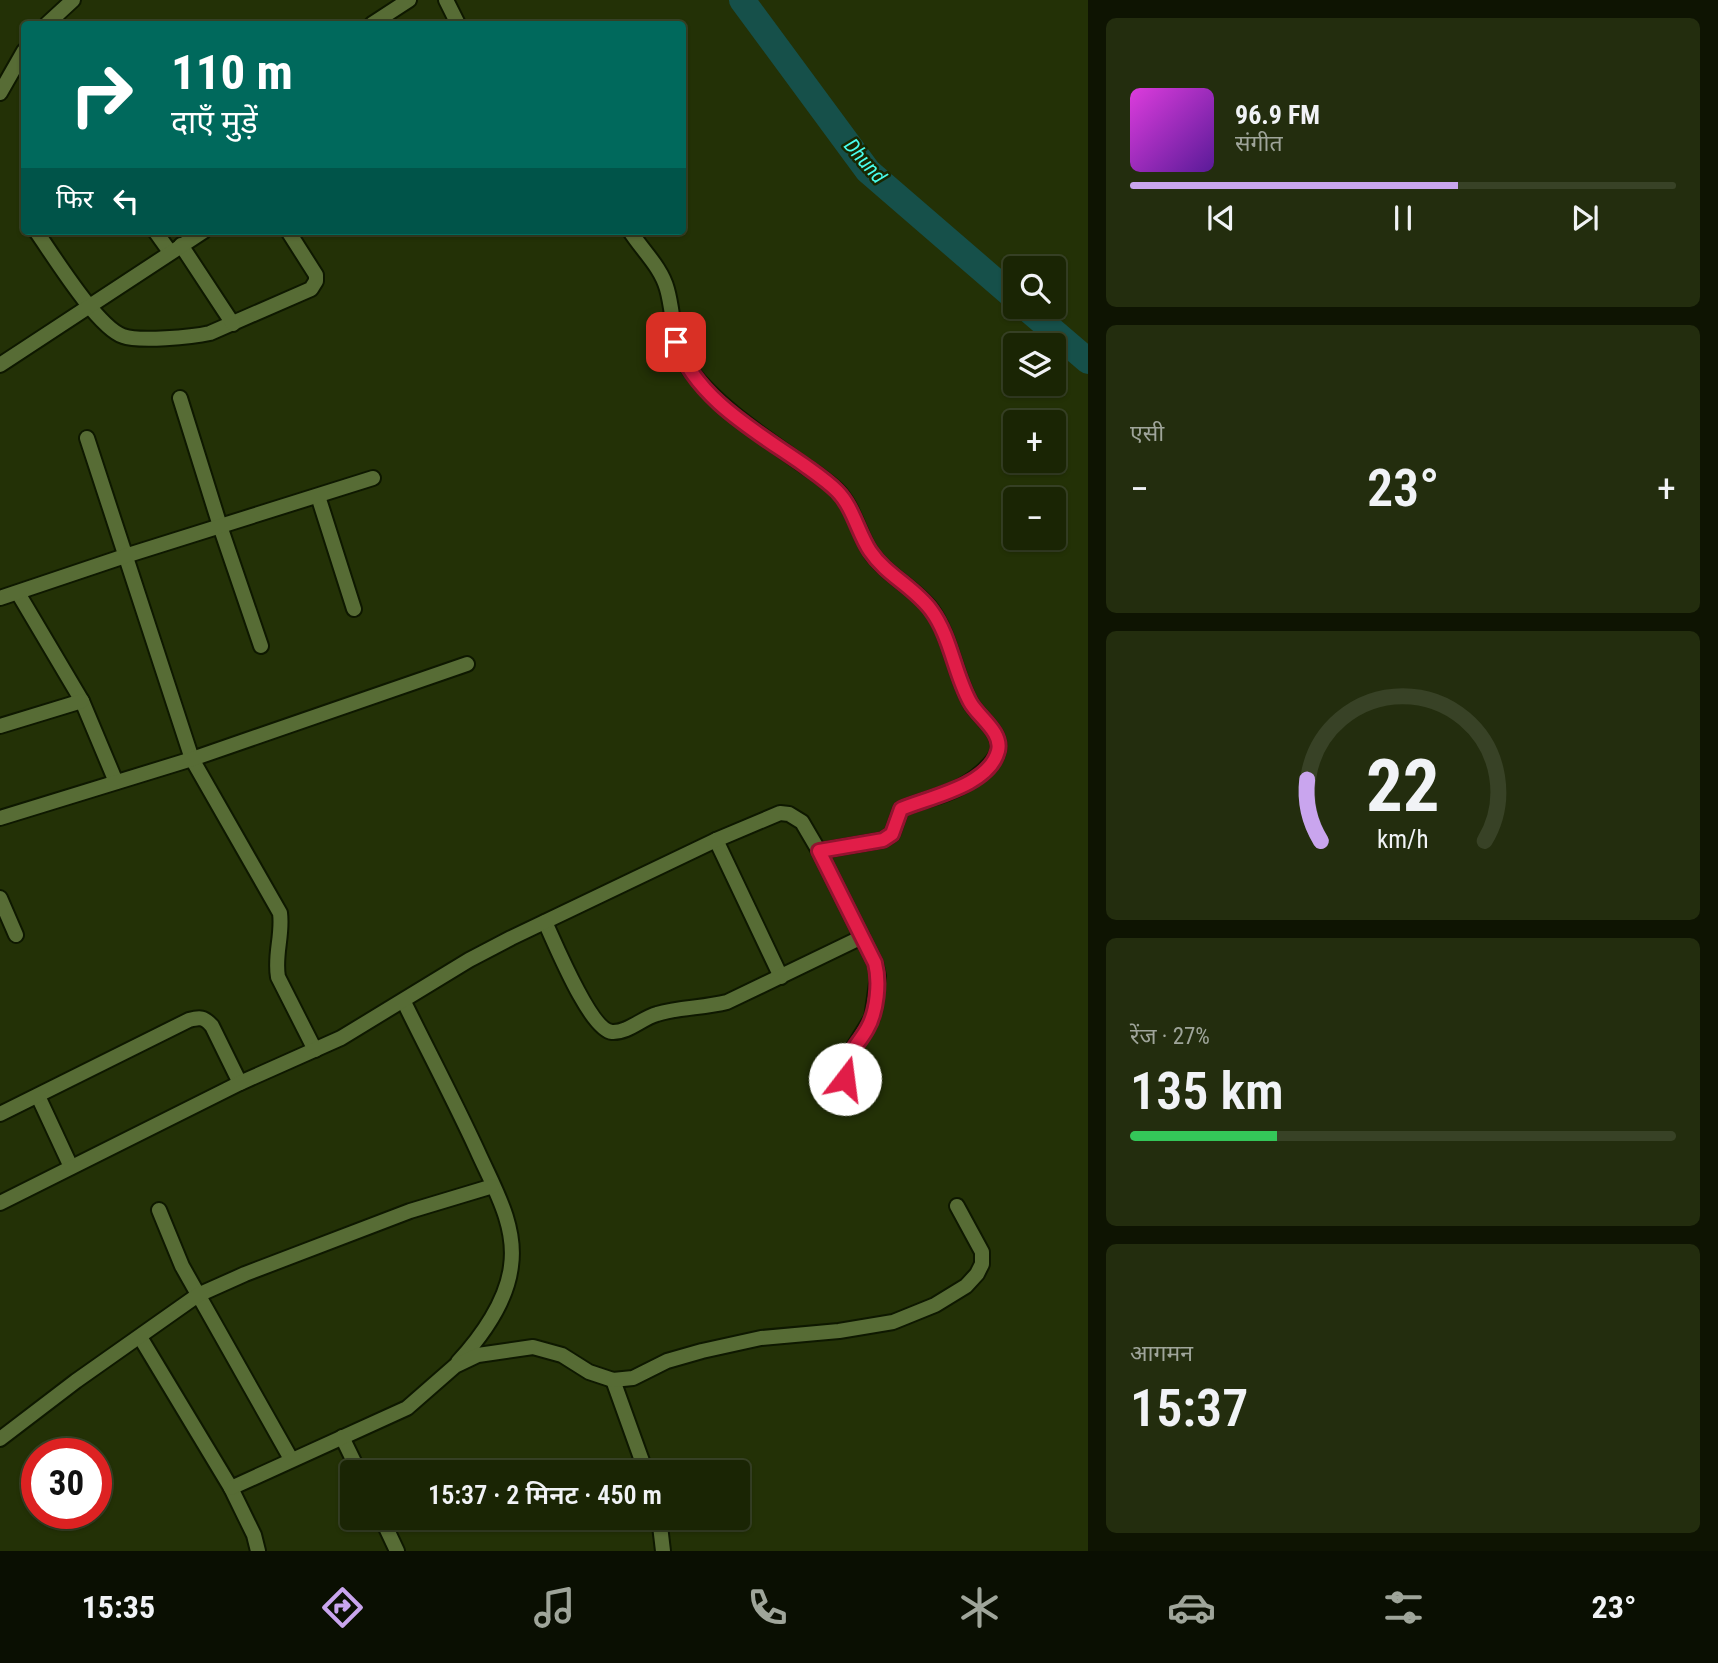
<!DOCTYPE html>
<html lang="hi">
<meta charset="utf-8">
<style>
body{margin:0;font-family:"Roboto Condensed","Noto Sans Devanagari",sans-serif;background:#232d0e;color:#f1f3f6;height:100vh;display:flex;flex-direction:column;font-size:26px;white-space:nowrap}
*{box-sizing:border-box;margin:0}
p{font-size:23px;color:#9fa59a}
.icon{flex:none;width:38px;height:38px;fill:none;stroke:currentColor;stroke-width:2;stroke-linecap:round;stroke-linejoin:round}
.map{position:relative;flex:1;overflow:hidden}
.panel{display:flex;flex-direction:column;gap:18px;padding:18px;background:#0e1402;width:630px}
.panel>*{flex:none}
.hud{position:absolute;left:21px;top:21px;width:665px;height:214px;border-radius:7px;box-shadow:0 2px 5px #0004,0 0 0 2px #384226;background:#00695c;color:#fff;overflow:hidden}
.controls{position:absolute;left:1003px;top:256px;display:grid;gap:14px}
.controls a{display:grid;place-items:center;width:63px;height:63px;border-radius:7px;background:#1a2504;box-shadow:0 2px 5px #0004,0 0 0 2px #384226;font-size:35px}
.speed{position:absolute;left:21px;top:1438px;display:flex;gap:14px;font-size:35px;font-weight:700;text-align:center}
.speed>*{display:grid;place-content:center;width:91px;height:91px;border-radius:50%;background:#1a2504;box-shadow:0 2px 5px #0004,0 0 0 2px #384226;line-height:1}
.speed .limit{border:10px solid #d22;background:#fff;color:#111}
.pin{position:absolute;display:grid;place-items:center;width:60px;height:60px;color:#fff;margin:-30px;border-radius:14px;box-shadow:0 4px 10px #0006}
.me{position:absolute;width:77px;margin:-38px;rotate:15deg;stroke-linejoin:round;filter:drop-shadow(0 0 5px #0008)}
.turn{display:flex;align-items:center;gap:24px;height:147px;padding:0 35px;font-size:32px}
.turn .icon{width:91px;height:91px;stroke-width:2.5}
.turn b{display:block;font-size:49px;line-height:60px}
.then{display:flex;align-items:center;height:66px;padding:0 35px;background:#0003;gap:14px;font-size:26px}
.big{font-size:52px;font-weight:600;line-height:1.1}
.panel .widget{flex:1;display:flex;flex-direction:column;justify-content:center;gap:10px;min-width:0;padding:0 24px;border-radius:10px;background:#232d0e}
.panel .dial{align-items:center;gap:0}
.dial svg{height:182px;overflow:visible;fill:none;stroke:#384226;stroke-width:7;stroke-linecap:round;text-anchor:middle}
.dial text{fill:#f1f3f6;stroke:none}
.song{display:flex;align-items:center;gap:21px}
.cover{width:84px;height:84px;border-radius:10px;background:linear-gradient(135deg,hsl(300 70% 55%),hsl(270 70% 35%))}
.played{height:7px;border-radius:4px;background:linear-gradient(90deg,#c9a5ee 60%,#384226 60%)}
.keys{display:flex;justify-content:space-around;direction:ltr}
.heat{display:flex;justify-content:space-between;align-items:center;font-size:38px;direction:ltr}
.charge{height:10px;border-radius:5px;background:linear-gradient(90deg,#34c759 27%,#384226 0)}
.trip{position:absolute;left:340px;top:1460px;width:410px;height:70px;border-radius:7px;background:#1a2504;box-shadow:0 2px 5px #0004,0 0 0 2px #384226;font-weight:600;line-height:70px;text-align:center}
.dock{display:flex;height:112px;justify-content:space-around;align-items:center;background:#0a0f02;color:#9fa59a}
.dock .icon{width:49px;height:49px}
.dock .current{color:#c9a5ee}
.dock b{font-size:32px;color:#f1f3f6}
main{display:flex;flex:1;min-height:0}
.map>svg:first-child{display:block}
.lines{fill:none;stroke-linecap:round;stroke-linejoin:round}
.river{stroke:#16504a;stroke-width:26}
.minor-casing{stroke:#0e1800;stroke-width:18}
.minor{stroke:#576c35;stroke-width:14}
.route-casing{stroke:#92132f;stroke-width:18}
.route{stroke:#e11d48;stroke-width:12}
.labels{text-anchor:middle;stroke-width:5;stroke-linejoin:round;paint-order:stroke}
.water-label{font-size:21px;font-style:italic;fill:#49fded;stroke:#192700}
</style>
<main>
<div class="map">
<svg width="1088" height="1551" viewBox="0 0 1088 1551">
<rect width="100%" height="100%" fill="#233106"/>
<g class="lines">
<g class="river">
<path d="M 742,0 L 868,171 L 1015,298"/>
<path d="M 1024,306 L 1088,361"/>
</g>
<g class="minor-casing">
<g id="minor">
<path d="M 446,0 L 458,24"/>
<path d="M 47,24 L 73,0"/>
<path d="M 372,24 L 409,0"/>
<path d="M 0,93 L 24,51"/>
<path d="M 36,231 C 53,255 97,327 123,336 C 139,342 192,337 210,333 L 311,289 L 316,281 L 316,275 L 288,231"/>
<path d="M 155,231 L 170,252"/>
<path d="M 630,231 C 642,250 661,267 667,289 C 675,317 671,345 690,370 C 718,406 757,432 795,459 C 809,469 824,478 837,490 C 853,506 858,532 870,551 C 886,575 914,587 931,609 C 951,637 954,672 970,702 C 978,717 1003,732 998,751 C 996,760 988,766 982,772 C 956,795 932,796 901,809 L 892,834 L 883,840 L 819,851"/>
<path d="M 181,245 L 233,324"/>
<path d="M 0,365 L 204,231"/>
<path d="M 180,398 L 220,526 L 261,646"/>
<path d="M 87,438 L 192,759 L 280,913 C 283,935 274,955 278,977 L 315,1050"/>
<path d="M 318,496 L 354,609"/>
<path d="M 18,593 L 82,701 L 116,782"/>
<path d="M 0,598 L 125,556 L 373,478"/>
<path d="M 0,726 L 82,701"/>
<path d="M 0,818 L 192,759 L 467,664"/>
<path d="M 716,840 L 781,977"/>
<path d="M 0,898 L 16,935"/>
<path d="M 545,922 C 555,943 590,1030 612,1032 C 628,1033 642,1018 657,1014 C 679,1007 704,1008 727,1002 L 862,937"/>
<path d="M 404,1002 C 428,1051 454,1100 477,1150 C 493,1186 517,1225 511,1266 C 507,1301 481,1337 458,1362"/>
<path d="M 38,1096 L 71,1167"/>
<path d="M 0,1114 L 189,1020 C 200,1017 204,1017 212,1026 L 240,1083"/>
<path d="M 0,1203 L 240,1083 L 341,1038 L 469,960 L 511,938 L 716,840 L 780,813 L 789,814 L 802,822 L 819,851 L 875,963 L 878,976 L 872,1018 L 850,1053 L 844,1070 L 853,1100"/>
<path d="M 159,1210 L 182,1266 L 291,1459"/>
<path d="M 140,1337 L 231,1488 L 254,1535 L 258,1551"/>
<path d="M 613,1380 L 646,1472"/>
<path d="M 342,1437 L 359,1472"/>
<path d="M 0,1439 L 76,1381 L 198,1295 L 245,1274 L 410,1211 L 493,1186"/>
<path d="M 231,1488 L 407,1408 L 455,1366 L 478,1355 L 533,1347 L 562,1355 L 589,1372 L 613,1380 L 633,1378 L 667,1361 L 702,1351 L 761,1338 L 839,1331 L 893,1322 L 935,1305 L 966,1286 L 977,1274 L 982,1264 L 982,1252 L 957,1206"/>
<path d="M 381,1517 L 397,1551"/>
<path d="M 659,1517 L 663,1551"/>
</g>
</g>
<use href="#minor" class="minor"/>
</g>
<g class="lines">
<g class="route-casing">
<path id="route" d="M 676,342 C 696,399 757,432 804,465 C 815,473 827,481 837,491 C 853,507 858,533 870,551 C 886,575 914,587 931,610 C 951,637 954,673 970,702 C 978,717 1003,732 998,751 C 989,786 929,797 901,809 L 892,834 L 883,840 L 819,851 L 875,963 C 880,982 877,1012 867,1029 C 857,1047 842,1057 845,1079"/>
</g>
<use href="#route" class="route"/>
</g>
<g class="labels">
<g class="water-label">
<text transform="translate(865 161) rotate(49)" y="7">Dhund</text>
</g>
</g>
</svg>
<div class="controls">
<a><svg class="icon" aria-label="search" viewBox="0 0 24 24"><circle cx="10" cy="10" r="6"/><path d="M15 15l6 6"/></svg></a>
<a><svg class="icon" aria-label="layers" viewBox="0 0 24 24"><path d="M12 4l9 5-9 5-9-5zM3 14l9 5 9-5"/></svg></a>
<a>+</a>
<a>−</a>
</div>
<div class="speed"><div class="limit">30</div></div>
<div class="pin" style="left:676px;top:342px;background:#d93025"><svg class="icon" aria-label="arrive" viewBox="0 0 24 24"><path d="M6 21V4h12l-3 4 3 4H6"/></svg></div>
<svg class="me" style="left:845px;top:1079px" viewBox="-20 -20 40 40"><circle r="19" fill="#fff"/><path d="M0-13L10 11 0 6-10 11z" fill="#e11d48"/></svg>
<div class="trip">15:37 · 2 मिनट · 450 m</div>
<div class="hud">
<div class="turn"><svg class="icon" aria-label="right" viewBox="0 0 24 24"><path d="M7 20v-9h11M14 6l5 5-5 5"/></svg><div><b>110 m</b>दाएँ मुड़ें</div></div>
<div class="then">फिर<svg class="icon" aria-label="left" viewBox="0 0 24 24"><path d="M17 20v-9H6M10 6l-5 5 5 5"/></svg></div>
</div>
</div>
<section class="panel">
<div class="widget">
<div class="song"><i class="cover"></i><div><b>96.9 FM</b><p>संगीत</p></div></div>
<div class="played"></div>
<div class="keys"><svg class="icon" aria-label="previous" viewBox="0 0 24 24"><path d="M18 5L8 12l10 7zM5 5v14"/></svg><svg class="icon" aria-label="pause" viewBox="0 0 24 24"><path d="M8 5v14M16 5v14"/></svg><svg class="icon" aria-label="next" viewBox="0 0 24 24"><path d="M6 5l10 7-10 7zM19 5v14"/></svg></div>
</div>
<div class="widget"><p>एसी</p>
<div class="heat"><a>−</a><b class="big">23°</b><a>+</a></div>
</div>
<div class="widget dial"><svg viewBox="0 0 100 80">
<path d="M14 69A42 42 0 1 1 86 69"/>
<path d="M14 69A42 42 0 0 1 8 42" stroke="#c9a5ee"/>
<text x="50" y="56" font-size="32" font-weight="700">22</text>
<text x="50" y="72" font-size="11">km/h</text>
</svg></div>
<div class="widget"><p>रेंज · 27%</p><b class="big">135 km</b><div class="charge"></div></div>
<div class="widget"><p>आगमन</p><b class="big">15:37</b></div>
</section>
</main>
<nav class="dock">
<b>15:35</b>
<svg class="icon current" aria-label="directions" viewBox="0 0 24 24"><path d="M12 3l9 9-9 9-9-9zM9 14v-3h6M13 9l2 2-2 2"/></svg>
<svg class="icon" aria-label="music" viewBox="0 0 24 24"><path d="M9 18V5l10-2v13"/><circle cx="6" cy="18" r="3"/><circle cx="16" cy="16" r="3"/></svg>
<svg class="icon" aria-label="phone" viewBox="0 0 24 24"><path d="M5 4h4l2 5-3 2q2 4 5 5l2-3 5 2v4C11 20 4 13 5 4z"/></svg>
<svg class="icon" aria-label="climate" viewBox="0 0 24 24"><path d="M12 3v18M4 7l16 10M4 17L20 7"/></svg>
<svg class="icon" aria-label="car" viewBox="0 0 24 24"><path d="M5 17H2v-5l4-1 3-4h7l3 4 3 1v5h-3M9 17h6M6 11h13"/><circle cx="7" cy="17" r="2"/><circle cx="17" cy="17" r="2"/></svg>
<svg class="icon" aria-label="filters" viewBox="0 0 24 24"><path d="M4 7h16M4 17h16"/><circle cx="9" cy="7" r="2"/><circle cx="15" cy="17" r="2"/></svg>
<b>23°</b>
</nav>
